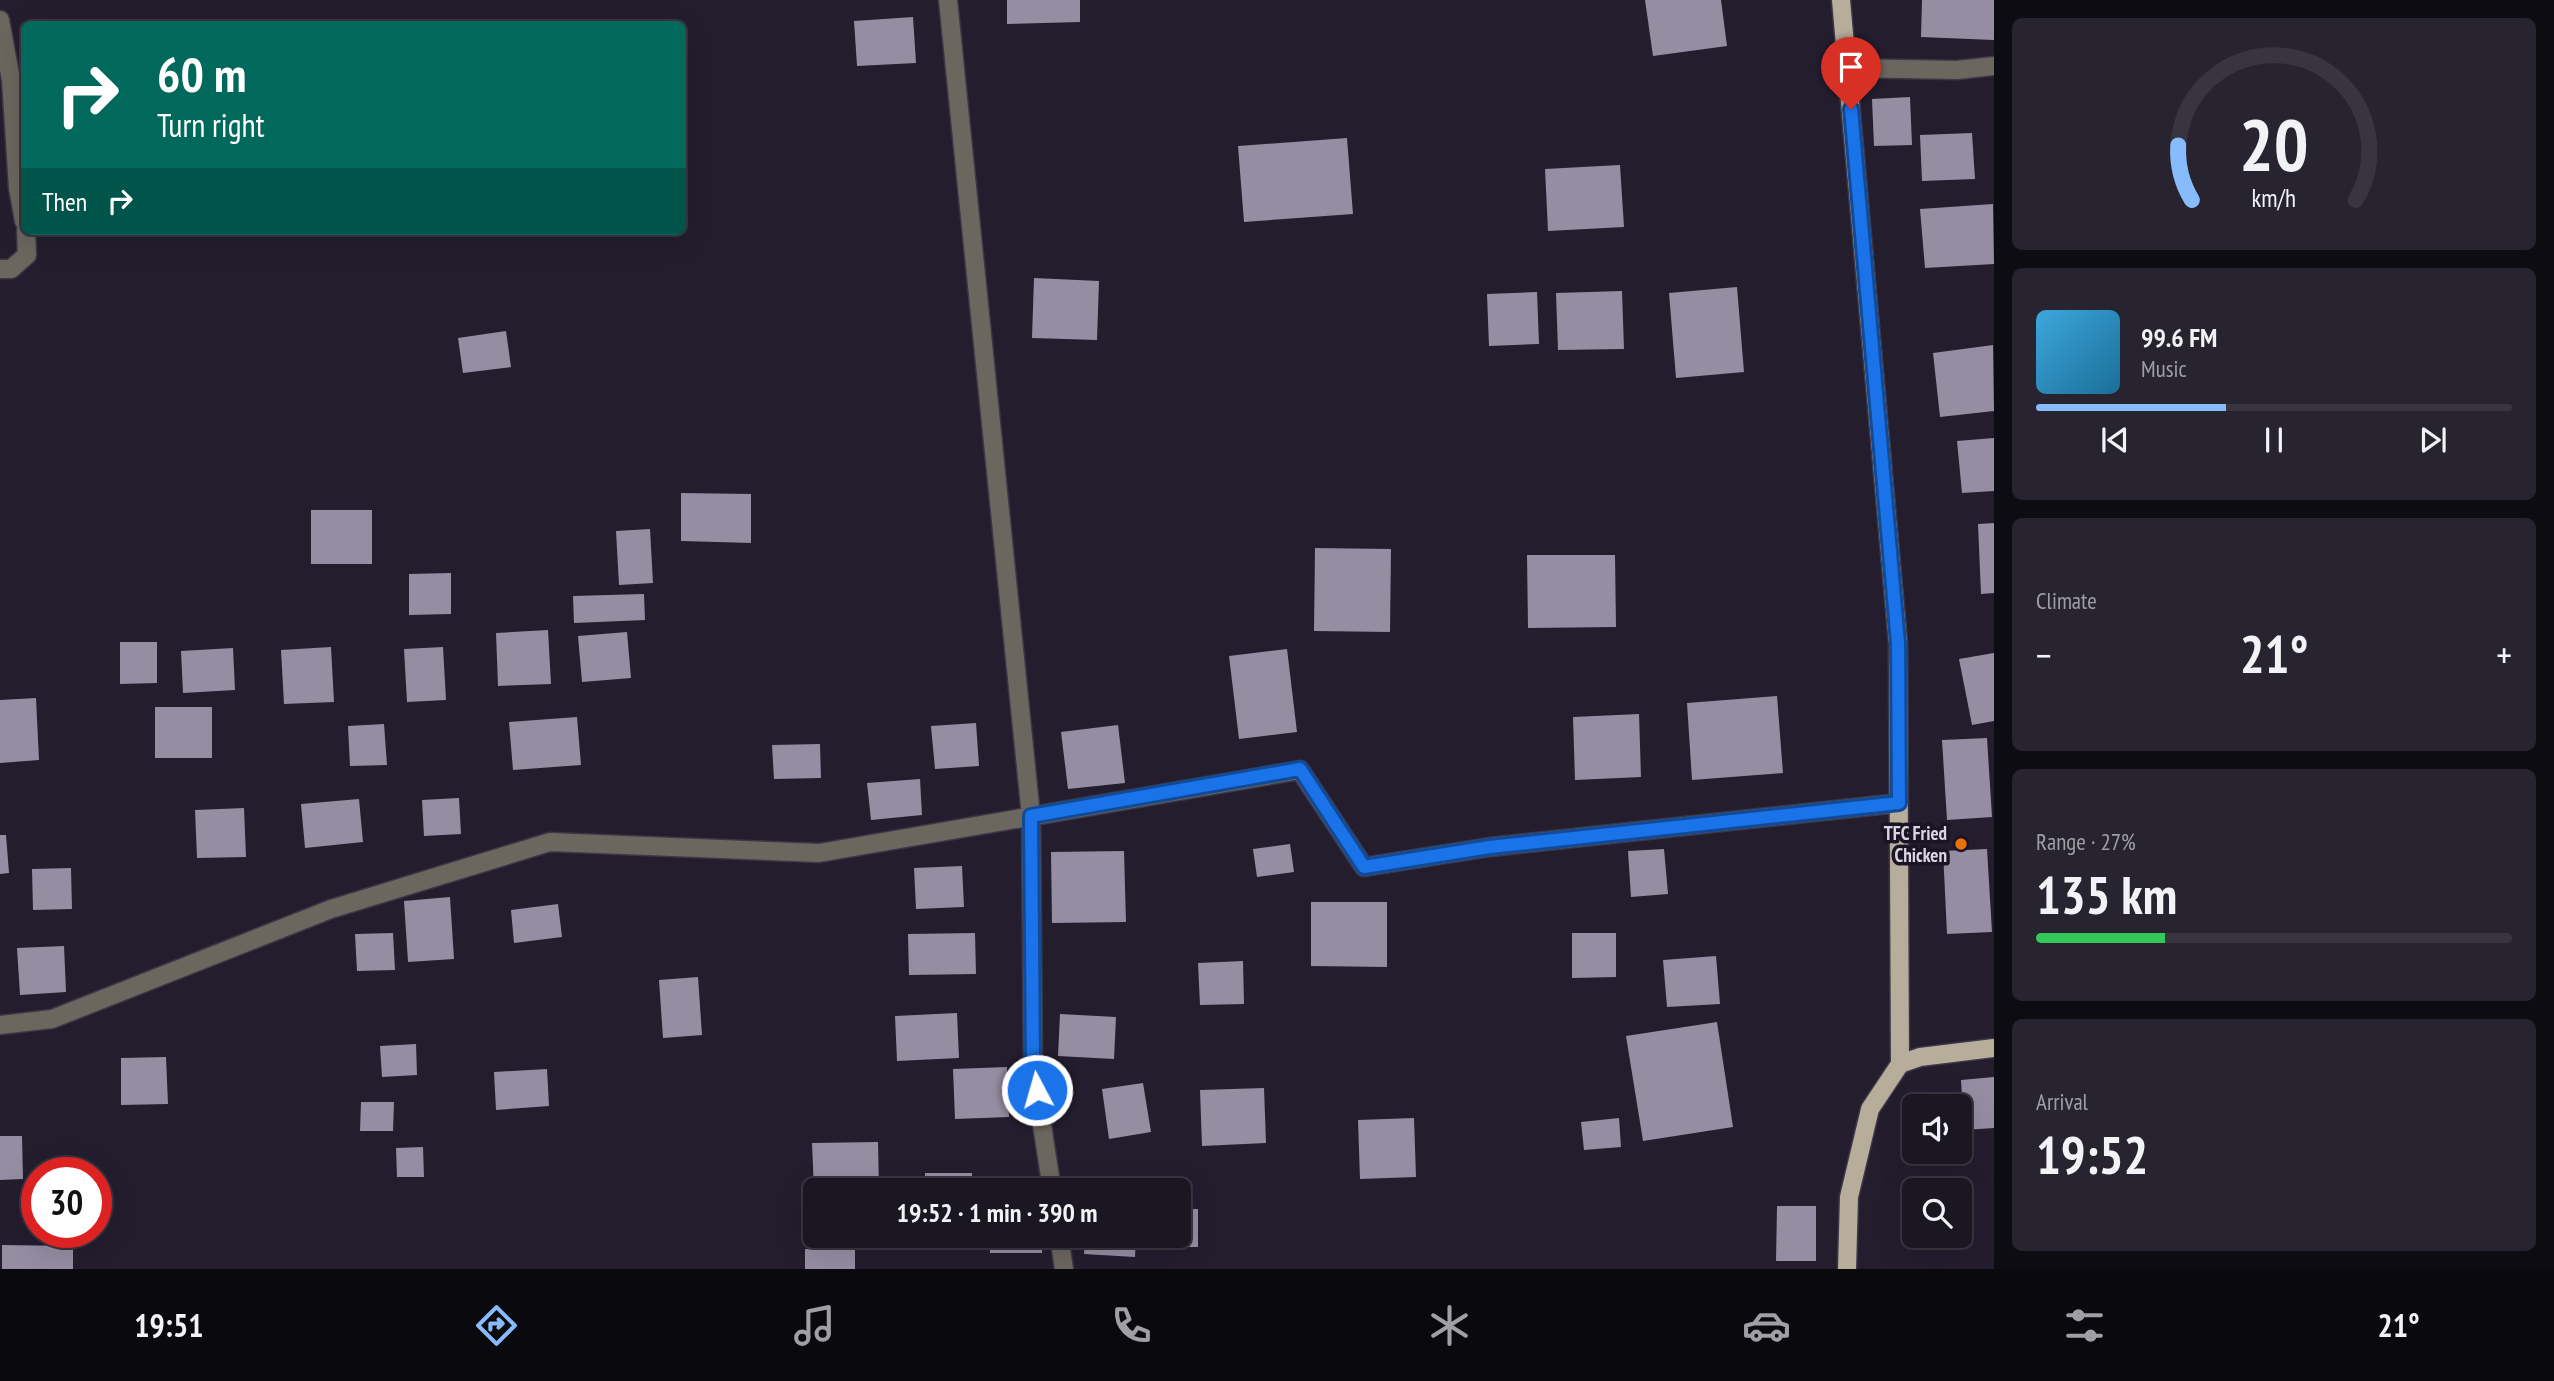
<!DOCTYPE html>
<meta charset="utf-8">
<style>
body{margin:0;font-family:"PT Sans Narrow",sans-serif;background:#27232f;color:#f1f3f6;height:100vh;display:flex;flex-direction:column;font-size:26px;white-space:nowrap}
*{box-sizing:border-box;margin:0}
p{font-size:23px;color:#9f9fa5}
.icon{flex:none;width:38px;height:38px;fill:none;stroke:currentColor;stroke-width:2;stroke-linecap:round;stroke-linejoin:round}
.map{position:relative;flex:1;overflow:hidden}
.details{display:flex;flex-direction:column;gap:18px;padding:18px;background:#0e0c13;width:560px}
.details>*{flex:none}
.top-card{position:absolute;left:21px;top:21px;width:665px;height:214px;border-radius:10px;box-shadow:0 7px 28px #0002,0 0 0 2px #383540;background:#00695c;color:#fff;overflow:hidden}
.buttons{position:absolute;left:1902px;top:1094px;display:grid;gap:14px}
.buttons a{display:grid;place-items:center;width:70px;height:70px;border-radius:10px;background:#1a1622;box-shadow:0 7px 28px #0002,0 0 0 2px #383540;font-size:35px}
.speed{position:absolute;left:21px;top:1157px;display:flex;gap:14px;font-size:35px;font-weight:700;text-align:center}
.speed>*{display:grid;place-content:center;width:91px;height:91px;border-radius:50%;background:#1a1622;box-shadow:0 7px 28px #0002,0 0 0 2px #383540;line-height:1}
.speed .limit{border:10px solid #d22;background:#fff;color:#111}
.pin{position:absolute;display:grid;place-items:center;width:60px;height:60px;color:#fff;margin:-72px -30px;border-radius:50% 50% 50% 0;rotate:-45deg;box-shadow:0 0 7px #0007}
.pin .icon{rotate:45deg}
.me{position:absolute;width:77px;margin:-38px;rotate:354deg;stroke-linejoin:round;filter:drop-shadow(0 0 5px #0008)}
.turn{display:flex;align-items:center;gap:24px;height:147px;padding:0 21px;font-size:32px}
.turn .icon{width:91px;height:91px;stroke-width:2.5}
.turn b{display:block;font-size:49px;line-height:60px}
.then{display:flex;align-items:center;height:66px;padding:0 21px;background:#0003;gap:14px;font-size:26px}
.big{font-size:52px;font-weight:800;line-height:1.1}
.details .tile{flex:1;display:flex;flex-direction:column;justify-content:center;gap:10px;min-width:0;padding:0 24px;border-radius:10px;background:#27232f}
.details .dial{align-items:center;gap:0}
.dial svg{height:182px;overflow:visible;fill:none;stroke:#383540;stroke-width:7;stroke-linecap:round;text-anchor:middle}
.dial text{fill:#f1f3f6;stroke:none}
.song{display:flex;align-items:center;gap:21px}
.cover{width:84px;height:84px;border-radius:10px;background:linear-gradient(135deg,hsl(200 70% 55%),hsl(200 70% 35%))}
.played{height:7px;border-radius:4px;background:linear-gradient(90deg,#87bbfb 40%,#383540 40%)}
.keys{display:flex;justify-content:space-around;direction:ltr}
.heat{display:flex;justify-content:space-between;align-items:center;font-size:38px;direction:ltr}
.charge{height:10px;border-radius:5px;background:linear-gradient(90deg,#34c759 27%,#383540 0)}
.trip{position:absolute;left:803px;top:1178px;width:388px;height:70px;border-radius:10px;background:#1a1622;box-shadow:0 7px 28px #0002,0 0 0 2px #383540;font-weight:800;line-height:70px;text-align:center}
.menu{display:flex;height:112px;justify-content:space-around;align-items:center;background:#0a090e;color:#9f9fa5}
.menu .icon{width:49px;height:49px}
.menu .on{color:#87bbfb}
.menu b{font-size:32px;color:#f1f3f6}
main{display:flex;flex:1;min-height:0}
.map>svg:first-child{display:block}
.building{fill:#958ea3}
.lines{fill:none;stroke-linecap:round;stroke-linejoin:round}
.minor-casing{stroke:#3c3747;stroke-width:21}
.major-casing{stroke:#3c3747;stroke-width:21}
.minor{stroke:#6b665e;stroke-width:18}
.major{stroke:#b6ad9b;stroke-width:18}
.route-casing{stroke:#114b97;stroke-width:18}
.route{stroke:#1a73e8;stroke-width:12}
.food-dot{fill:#e8710a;stroke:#1a1424;stroke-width:2.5}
.labels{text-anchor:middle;stroke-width:7;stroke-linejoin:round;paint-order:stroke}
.poi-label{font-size:19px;font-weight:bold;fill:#d9d5e1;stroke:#1a1424;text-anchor:end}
</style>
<main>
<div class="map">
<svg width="1994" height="1269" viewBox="0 0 1994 1269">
<rect width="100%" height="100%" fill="#231d2e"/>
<g class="building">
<path d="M 1007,0 L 1080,0 L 1080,22 L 1007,24 Z"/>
<path d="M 1645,0 L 1721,0 L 1727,46 L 1653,56 Z"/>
<path d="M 1922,0 L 1994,0 L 1994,40 L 1921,37 Z"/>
<path d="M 913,17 L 916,63 L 857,66 L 854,21 Z"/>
<path d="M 1910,97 L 1912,145 L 1874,146 L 1872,99 Z"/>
<path d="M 1972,133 L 1975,179 L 1922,181 L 1920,135 Z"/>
<path d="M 1347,138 L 1353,214 L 1244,222 L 1238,146 Z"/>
<path d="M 1620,165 L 1624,227 L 1548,231 L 1545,169 Z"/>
<path d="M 1993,204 L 1994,264 L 1925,268 L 1920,209 Z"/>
<path d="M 1034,278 L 1099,281 L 1097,340 L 1032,338 Z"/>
<path d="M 1737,287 L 1744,372 L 1676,378 L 1669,293 Z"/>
<path d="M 1622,291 L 1624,349 L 1558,350 L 1556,293 Z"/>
<path d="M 1537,292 L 1539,344 L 1489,346 L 1487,294 Z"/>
<path d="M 506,331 L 511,367 L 463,373 L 458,338 Z"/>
<path d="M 1993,345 L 1994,411 L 1940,417 L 1933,353 Z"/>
<path d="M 1994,438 L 1994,491 L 1962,493 L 1957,441 Z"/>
<path d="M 681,493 L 751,494 L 751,543 L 681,541 Z"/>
<rect x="311" y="510" width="61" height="54"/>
<path d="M 1994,523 L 1994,593 L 1981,594 L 1978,524 Z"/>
<path d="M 650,529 L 653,583 L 619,585 L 616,531 Z"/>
<path d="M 1315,548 L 1391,549 L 1390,632 L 1314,631 Z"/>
<path d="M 1527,555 L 1615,555 L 1616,627 L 1528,628 Z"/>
<path d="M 451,573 L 451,614 L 409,615 L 409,574 Z"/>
<path d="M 644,594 L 645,620 L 574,623 L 573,596 Z"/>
<path d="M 548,630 L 551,684 L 498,686 L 496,633 Z"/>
<path d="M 627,632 L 631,678 L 582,682 L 578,636 Z"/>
<path d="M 120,642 L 157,642 L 157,683 L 120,684 Z"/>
<path d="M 331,647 L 334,702 L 284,704 L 281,650 Z"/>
<path d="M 443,647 L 446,700 L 407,702 L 404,649 Z"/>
<path d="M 233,648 L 235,690 L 183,693 L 181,651 Z"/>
<path d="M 1287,649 L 1297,732 L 1239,739 L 1229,656 Z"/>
<path d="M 1994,653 L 1994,721 L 1972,725 L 1959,659 Z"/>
<path d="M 1777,696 L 1783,773 L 1692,780 L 1687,703 Z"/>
<path d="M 36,698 L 39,760 L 0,763 L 0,700 Z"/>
<rect x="155" y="707" width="57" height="51"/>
<path d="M 1639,714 L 1641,777 L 1575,780 L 1573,717 Z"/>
<path d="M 577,717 L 581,765 L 513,770 L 509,722 Z"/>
<path d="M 976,723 L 979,766 L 935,769 L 931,726 Z"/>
<path d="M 384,724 L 387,765 L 350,766 L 348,726 Z"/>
<path d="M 1118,725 L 1125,783 L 1068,789 L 1061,732 Z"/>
<path d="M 1987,738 L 1992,817 L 1947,820 L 1942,740 Z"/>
<path d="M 820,744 L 821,778 L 774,779 L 772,745 Z"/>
<path d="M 920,779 L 922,815 L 871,820 L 867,783 Z"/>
<path d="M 459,798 L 461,834 L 424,836 L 422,800 Z"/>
<path d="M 359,799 L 363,842 L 305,848 L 301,804 Z"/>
<path d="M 244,808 L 246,857 L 197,858 L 195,810 Z"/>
<path d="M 0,835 L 6,835 L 9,873 L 0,874 Z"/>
<path d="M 1290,844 L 1294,872 L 1257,877 L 1253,849 Z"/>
<path d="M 1664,849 L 1668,894 L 1631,897 L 1628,851 Z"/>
<path d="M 1987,849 L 1992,932 L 1947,934 L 1943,851 Z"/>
<path d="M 1124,851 L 1126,922 L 1052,923 L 1051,852 Z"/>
<path d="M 962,866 L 964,907 L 916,909 L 914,868 Z"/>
<path d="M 71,868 L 72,909 L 33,910 L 32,869 Z"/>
<path d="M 450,897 L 454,959 L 408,962 L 404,901 Z"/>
<path d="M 1311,902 L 1387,902 L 1387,967 L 1311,966 Z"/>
<path d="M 558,904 L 562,937 L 514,943 L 511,910 Z"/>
<path d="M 393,933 L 395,970 L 357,971 L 355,934 Z"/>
<path d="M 975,933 L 976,974 L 909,975 L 908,934 Z"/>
<path d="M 1572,933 L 1616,933 L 1616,977 L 1572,978 Z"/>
<path d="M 64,946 L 66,992 L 20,995 L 17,948 Z"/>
<path d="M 1716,956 L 1720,1004 L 1667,1007 L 1663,960 Z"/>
<path d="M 1243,961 L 1244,1004 L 1200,1005 L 1198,963 Z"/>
<path d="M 698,977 L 702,1035 L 663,1038 L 659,980 Z"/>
<path d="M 957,1013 L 959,1058 L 897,1061 L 895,1016 Z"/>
<path d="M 1060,1014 L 1116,1017 L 1114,1059 L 1058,1056 Z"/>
<path d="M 1717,1022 L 1733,1127 L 1643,1141 L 1626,1036 Z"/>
<path d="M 416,1044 L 417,1075 L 382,1077 L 380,1046 Z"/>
<path d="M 166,1057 L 168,1104 L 121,1105 L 121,1058 Z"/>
<path d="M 1007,1067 L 1009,1117 L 955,1119 L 953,1069 Z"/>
<path d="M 547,1069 L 549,1106 L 496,1110 L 494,1072 Z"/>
<path d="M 1994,1077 L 1994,1128 L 1964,1130 L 1961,1080 Z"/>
<path d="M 1143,1083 L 1151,1132 L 1109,1139 L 1102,1089 Z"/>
<path d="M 1264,1088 L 1266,1143 L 1202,1146 L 1200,1090 Z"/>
<path d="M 361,1102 L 394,1102 L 393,1131 L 360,1131 Z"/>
<path d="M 1414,1118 L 1416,1177 L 1360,1179 L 1358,1120 Z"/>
<path d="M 1619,1118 L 1621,1147 L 1584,1150 L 1581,1122 Z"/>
<path d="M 0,1136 L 22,1136 L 23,1179 L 0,1180 Z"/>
<path d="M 878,1142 L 879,1190 L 814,1190 L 812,1143 Z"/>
<path d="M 423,1147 L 424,1177 L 397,1177 L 396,1148 Z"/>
<rect x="925" y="1173" width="47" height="17"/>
<path d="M 1777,1206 L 1816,1206 L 1816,1261 L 1776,1261 Z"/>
<path d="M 1180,1209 L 1198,1209 L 1198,1247 L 1156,1247 L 1156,1236 L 1180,1236 Z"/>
<rect x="990" y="1236" width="52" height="17"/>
<path d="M 1085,1236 L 1136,1236 L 1135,1257 L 1084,1254 Z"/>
<path d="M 2,1245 L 73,1246 L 73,1269 L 2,1269 Z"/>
<path d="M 805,1249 L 855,1250 L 855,1269 L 805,1269 Z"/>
</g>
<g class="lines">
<g class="minor-casing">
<g id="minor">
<path d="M 948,0 L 1031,816 L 1033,1066 L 1052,1190"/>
<path d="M 0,20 L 11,80 L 18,188 L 24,221"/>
<path d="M 1847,68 L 1957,70 L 1994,66"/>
<path d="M 0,269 L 11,269 L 27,255 L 26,231"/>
<path d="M 0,1025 L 52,1019 L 331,909 L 550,842 L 819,853 L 1300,770 L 1364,867 L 1490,847 L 1899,803"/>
<path d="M 1059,1236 L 1064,1269"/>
</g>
</g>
<g class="major-casing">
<g id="major">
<path d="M 1841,0 L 1898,643 L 1900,1064"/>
<path d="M 1900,1064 L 1920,1057 L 1994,1048"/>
<path d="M 1847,1269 L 1849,1197 L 1870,1109 L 1900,1064"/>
</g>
</g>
<use href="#minor" class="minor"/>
<use href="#major" class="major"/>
</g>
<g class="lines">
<g class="route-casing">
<path id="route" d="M 1037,1090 L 1033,1066 L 1031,816 L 1300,769 L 1364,867 L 1490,847 L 1899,803 L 1898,643 L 1851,109"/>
</g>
<use href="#route" class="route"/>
</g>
<circle class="food-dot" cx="1961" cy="844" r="7"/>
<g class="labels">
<g class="poi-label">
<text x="1947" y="840">TFC Fried<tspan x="1947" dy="22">Chicken</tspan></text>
</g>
</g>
</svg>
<div class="buttons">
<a><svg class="icon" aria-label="sound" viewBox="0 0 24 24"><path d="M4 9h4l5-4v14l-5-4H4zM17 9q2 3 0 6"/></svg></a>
<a><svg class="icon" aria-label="search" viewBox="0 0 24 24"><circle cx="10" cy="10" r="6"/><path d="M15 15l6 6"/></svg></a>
</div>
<div class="speed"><div class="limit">30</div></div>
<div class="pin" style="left:1851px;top:109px;background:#d93025"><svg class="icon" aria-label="arrive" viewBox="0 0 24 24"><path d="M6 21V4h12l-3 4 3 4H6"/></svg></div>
<svg class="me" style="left:1037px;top:1090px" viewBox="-20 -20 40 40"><circle r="17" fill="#1a73e8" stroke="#fff" stroke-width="3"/><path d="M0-11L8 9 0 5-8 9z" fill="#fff"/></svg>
<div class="trip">19:52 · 1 min · 390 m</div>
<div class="top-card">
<div class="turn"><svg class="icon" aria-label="right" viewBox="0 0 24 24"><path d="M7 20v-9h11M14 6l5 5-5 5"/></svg><div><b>60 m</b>Turn right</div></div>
<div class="then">Then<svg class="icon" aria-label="right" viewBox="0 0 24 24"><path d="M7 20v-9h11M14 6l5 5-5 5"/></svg></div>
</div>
</div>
<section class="details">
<div class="tile dial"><svg viewBox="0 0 100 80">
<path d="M14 69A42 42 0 1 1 86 69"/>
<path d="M14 69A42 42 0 0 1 8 45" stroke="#87bbfb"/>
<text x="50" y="56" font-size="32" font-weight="700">20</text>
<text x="50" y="72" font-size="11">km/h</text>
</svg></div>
<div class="tile">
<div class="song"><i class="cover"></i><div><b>99.6 FM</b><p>Music</p></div></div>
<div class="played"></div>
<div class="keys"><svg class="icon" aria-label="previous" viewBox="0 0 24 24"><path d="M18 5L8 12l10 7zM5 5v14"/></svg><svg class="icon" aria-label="pause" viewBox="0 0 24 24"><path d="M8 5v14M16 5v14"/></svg><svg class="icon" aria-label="next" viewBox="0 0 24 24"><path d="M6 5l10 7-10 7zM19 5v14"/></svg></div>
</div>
<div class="tile"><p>Climate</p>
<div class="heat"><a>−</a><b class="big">21°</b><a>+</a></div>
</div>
<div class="tile"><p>Range · 27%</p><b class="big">135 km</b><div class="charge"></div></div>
<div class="tile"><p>Arrival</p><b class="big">19:52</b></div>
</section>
</main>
<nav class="menu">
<b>19:51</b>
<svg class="icon on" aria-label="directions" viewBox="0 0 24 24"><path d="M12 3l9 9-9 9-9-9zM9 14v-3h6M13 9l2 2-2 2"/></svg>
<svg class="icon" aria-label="music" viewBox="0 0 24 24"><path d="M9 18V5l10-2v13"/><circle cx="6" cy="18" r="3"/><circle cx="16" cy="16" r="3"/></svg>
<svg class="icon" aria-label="phone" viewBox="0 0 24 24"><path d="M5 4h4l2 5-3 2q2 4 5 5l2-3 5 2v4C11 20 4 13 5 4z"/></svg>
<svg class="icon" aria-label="climate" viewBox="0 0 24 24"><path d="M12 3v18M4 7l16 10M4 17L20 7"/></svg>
<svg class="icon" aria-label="car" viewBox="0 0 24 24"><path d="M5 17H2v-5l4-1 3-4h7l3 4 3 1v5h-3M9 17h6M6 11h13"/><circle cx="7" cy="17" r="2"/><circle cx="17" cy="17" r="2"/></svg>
<svg class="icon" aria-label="filters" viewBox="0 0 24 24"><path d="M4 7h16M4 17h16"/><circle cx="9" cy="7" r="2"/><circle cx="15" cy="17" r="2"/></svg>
<b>21°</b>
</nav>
